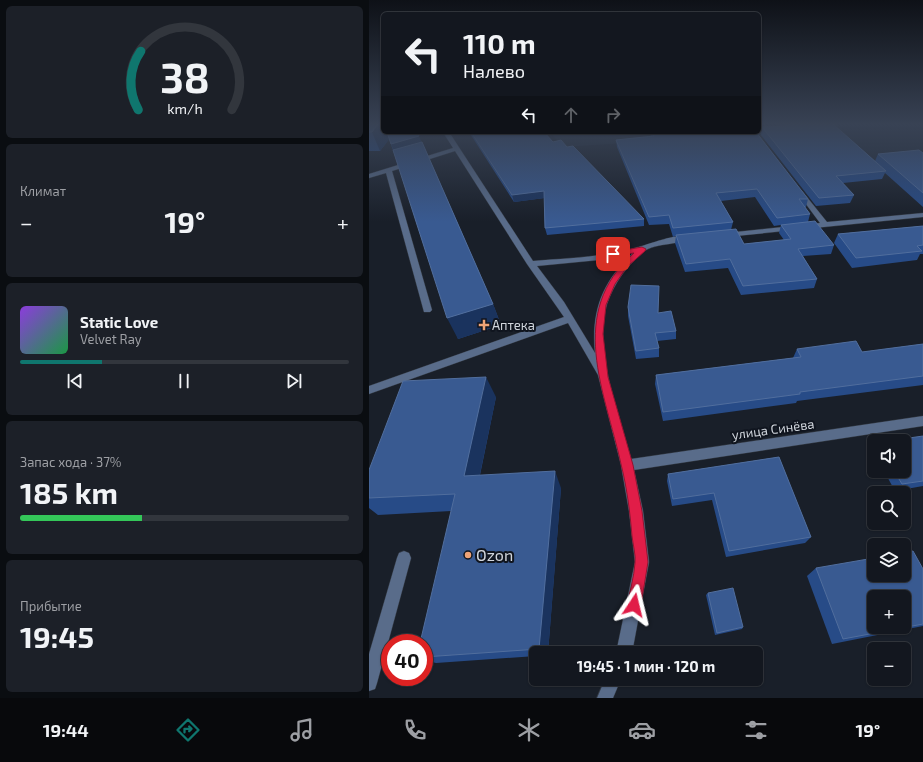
<!DOCTYPE html>
<html lang="ru">
<meta charset="utf-8">
<style>
body{margin:0;font-family:"Exo 2",sans-serif;background:#1c2028;color:#f1f3f6;height:100vh;display:flex;flex-direction:column;font-size:15px;white-space:nowrap}
*{box-sizing:border-box;margin:0}
p{font-size:13px;color:#9d9fa4}
.icon{flex:none;width:22px;height:22px;fill:none;stroke:currentColor;stroke-width:2;stroke-linecap:round;stroke-linejoin:round}
.map{position:relative;flex:1;overflow:hidden}
.panel{display:flex;flex-direction:column;gap:6px;padding:6px;background:#0a0d11;width:369px}
.panel>*{flex:none}
.top-card{position:absolute;left:12px;top:12px;width:380px;height:122px;border-radius:6px;box-shadow:0 1px 3px #0004,0 0 0 1px #32363d;background:#13171f;color:#f1f3f6;overflow:hidden}
.controls{position:absolute;left:498px;top:434px;display:grid;gap:8px}
.controls a{display:grid;place-items:center;width:44px;height:44px;border-radius:6px;background:#13171f;box-shadow:0 1px 3px #0004,0 0 0 1px #32363d;font-size:20px}
.speed{position:absolute;left:12px;top:634px;display:flex;gap:8px;font-size:20px;font-weight:700;text-align:center}
.speed>*{display:grid;place-content:center;width:52px;height:52px;border-radius:50%;background:#13171f;box-shadow:0 1px 3px #0004,0 0 0 1px #32363d;line-height:1}
.speed .limit{border:6px solid #d22;background:#fff;color:#111}
.pin{position:absolute;display:grid;place-items:center;width:34px;height:34px;color:#fff;margin:-17px;border-radius:8px;box-shadow:0 2px 6px #0006}
.me{position:absolute;width:44px;margin:-22px;rotate:10deg;stroke-linejoin:round;filter:drop-shadow(0 0 3px #0008)}
.turn{display:flex;align-items:center;gap:14px;height:84px;padding:0 16px;font-size:18px}
.turn .icon{width:52px;height:52px;stroke-width:2.5}
.turn b{display:block;font-size:28px;line-height:34px}
.lanes{display:flex;align-items:center;height:38px;padding:0 16px;background:#0003;justify-content:center;gap:20px;direction:ltr}
.lanes .off{opacity:.35}
.big{font-size:30px;font-weight:700;line-height:1.1}
.panel .widget{flex:1;display:flex;flex-direction:column;justify-content:center;gap:6px;min-width:0;padding:0 14px;border-radius:6px;background:#1c2028}
.panel .dial{align-items:center;gap:0}
.dial svg{height:104px;overflow:visible;fill:none;stroke:#32363d;stroke-width:7;stroke-linecap:round;text-anchor:middle}
.dial text{fill:#f1f3f6;stroke:none}
.song{display:flex;align-items:center;gap:12px}
.cover{width:48px;height:48px;border-radius:6px;background:linear-gradient(135deg,hsl(270 70% 55%),hsl(140 70% 35%))}
.played{height:4px;border-radius:2px;background:linear-gradient(90deg,#0f766e 25%,#32363d 25%)}
.keys{display:flex;justify-content:space-around;direction:ltr}
.heat{display:flex;justify-content:space-between;align-items:center;font-size:22px;direction:ltr}
.charge{height:6px;border-radius:3px;background:linear-gradient(90deg,#34c759 37%,#32363d 0)}
.trip{position:absolute;left:160px;top:646px;width:234px;height:40px;border-radius:6px;background:#13171f;box-shadow:0 1px 3px #0004,0 0 0 1px #32363d;font-weight:700;line-height:40px;text-align:center}
.dock{display:flex;height:64px;justify-content:space-around;align-items:center;background:#08090c;color:#9d9fa4}
.dock .icon{width:28px;height:28px}
.dock .current{color:#0f766e}
.dock b{font-size:18px;color:#f1f3f6}
main{display:flex;flex:1;min-height:0}
.map>svg:first-child{display:block}
.built{fill:#202937}
.lines{fill:none;stroke-linecap:round;stroke-linejoin:round}
.minor-casing{stroke:#333942;stroke-width:1}
.minor{fill:#596c8a;fill-rule:evenodd}
.wall{fill:#274b87;fill-rule:evenodd}
.shaded-wall{fill:#1a335e}
.building{fill:#395a91;stroke:#516e9d;fill-rule:evenodd}
.route{fill:#e11d48;stroke:#92132f}
.poi-dot{fill:#efa377;stroke:#10151f;stroke-width:1.5}
.labels{text-anchor:middle;stroke-width:4;stroke-linejoin:round;paint-order:stroke}
.poi-label{font-size:13px;fill:#d1d6dd;stroke:#10151f;text-anchor:start}
.street-label{font-size:13px;fill:#d1d6dd;stroke:#10151f}
.near-poi-label{font-size:16px;fill:#d1d6dd;stroke:#10151f;text-anchor:start}
</style>
<main>
<section class="panel">
<div class="widget dial"><svg viewBox="0 0 100 80">
<path d="M14 69A42 42 0 1 1 86 69"/>
<path d="M14 69A42 42 0 0 1 16 24" stroke="#0f766e"/>
<text x="50" y="56" font-size="32" font-weight="700">38</text>
<text x="50" y="72" font-size="11">km/h</text>
</svg></div>
<div class="widget"><p>Климат</p>
<div class="heat"><a>−</a><b class="big">19°</b><a>+</a></div>
</div>
<div class="widget">
<div class="song"><i class="cover"></i><div><b>Static Love</b><p>Velvet Ray</p></div></div>
<div class="played"></div>
<div class="keys"><svg class="icon" aria-label="previous" viewBox="0 0 24 24"><path d="M18 5L8 12l10 7zM5 5v14"/></svg><svg class="icon" aria-label="pause" viewBox="0 0 24 24"><path d="M8 5v14M16 5v14"/></svg><svg class="icon" aria-label="next" viewBox="0 0 24 24"><path d="M6 5l10 7-10 7zM19 5v14"/></svg></div>
</div>
<div class="widget"><p>Запас хода · 37%</p><b class="big">185 km</b><div class="charge"></div></div>
<div class="widget"><p>Прибытие</p><b class="big">19:45</b></div>
</section>
<div class="map">
<svg width="554" height="698" viewBox="0 0 554 698">
<rect width="100%" height="100%" fill="#191f29"/>
<path class="built" d="M 390,124 L 554,124 L 554,158 L 497,163 L 399,131 L 393,134 L 194,147 L 181,132 L 390,132 Z"/>
<g class="lines">
<g class="minor-casing">
<g id="minor">
<path d="M 74,132 L 80,132 L 164,261 C 200,258 239,257 273,246 C 284,243 314,231 323,238 C 315,245 287,242 274,252 C 258,266 245,283 238,304 C 224,348 250,416 262,459 L 554,416 L 554,426 L 265,470 L 274,511 L 280,562 L 263,653 L 247,653 L 266,562 L 260,511 L 252,465 L 229,375 L 199,323 L 0,394 L 0,386 L 195,317 L 158,264 L 86,151 L 23,171 L 63,310 L 61,312 L 55,312 L 17,173 L 0,178 L 0,174 L 84,148 ZM 264,253 C 233,282 222,311 226,353 L 195,302 L 168,266 L 230,260 Z"/>
<path d="M 431,190 L 433,191 L 458,222 L 554,213 L 554,217 L 357,237 L 353,235 L 357,233 L 451,223 L 428,192 Z"/>
<path d="M 35,551 L 40,553 L 42,558 L 8,683 L 6,689 L 0,691 L 0,654 L 28,558 L 30,553 Z"/>
<path d="M 236,679 L 252,679 L 244,698 L 228,698 Z"/>
</g>
</g>
<use href="#minor" class="minor"/>
</g>
<g class="wall">
<path d="M 0,124 L 53,142 L 124,304 L 132,325 L 89,339 L 20,139 L 11,151 L 0,151 Z"/>
<path d="M 409,124 L 464,124 L 506,161 L 509,154 L 554,153 L 554,207 L 516,173 L 513,179 L 474,183 L 485,195 L 481,203 L 447,206 L 392,135 L 393,127 L 410,126 Z"/>
<path d="M 100,132 L 175,132 L 184,142 L 198,147 L 275,219 L 275,226 L 178,235 L 176,228 L 175,198 L 145,202 Z"/>
<path d="M 280,132 L 387,132 L 439,199 L 437,207 L 436,207 L 441,214 L 439,222 L 465,245 L 462,254 L 434,256 L 448,279 L 445,288 L 372,295 L 359,268 L 316,272 L 306,243 L 307,236 L 304,237 L 300,224 L 280,225 L 248,147 L 247,140 L 282,136 ZM 386,197 L 405,226 L 412,225 L 410,233 L 415,240 L 375,244 L 362,230 L 364,222 L 352,201 Z"/>
<path d="M 554,226 L 554,254 L 551,254 L 548,260 L 483,268 L 465,243 L 469,234 Z"/>
<path d="M 259,307 L 289,313 L 307,331 L 307,339 L 288,341 L 290,348 L 290,357 L 267,359 L 259,316 Z"/>
<path d="M 554,344 L 554,385 L 428,401 L 427,403 L 294,421 L 286,384 L 287,375 L 424,358 L 428,349 L 493,352 Z"/>
<path d="M 127,397 L 111,475 L 192,488 L 179,653 L 167,653 L 167,656 L 67,663 L 55,660 L 55,643 L 82,511 L 9,515 L 0,508 L 0,470 Z"/>
<path d="M 554,436 L 554,486 L 526,491 L 515,471 L 535,471 Z"/>
<path d="M 505,447 L 505,453 L 503,450 Z"/>
<path d="M 410,457 L 442,537 L 436,543 L 357,557 L 343,500 L 303,506 L 298,481 L 299,474 Z"/>
<path d="M 447,568 L 554,569 L 554,626 L 463,644 L 438,576 Z"/>
<path d="M 339,593 L 374,627 L 373,629 L 346,635 L 337,595 Z"/>
</g>
<g class="shaded-wall">
<path d="M 9,124 L 14,124 L 14,132 L 26,132 L 11,151 L 3,132 Z"/>
<path d="M 50,136 L 58,155 L 30,163 L 22,144 Z"/>
<path d="M 175,191 L 176,198 L 145,202 L 143,195 Z"/>
<path d="M 124,304 L 132,325 L 89,339 L 78,318 Z"/>
<path d="M 117,377 L 127,397 L 107,493 L 95,476 Z"/>
<path d="M 186,471 L 192,488 L 179,653 L 176,653 L 170,649 Z"/>
</g>
<g class="building">
<path d="M 0,124 L 9,124 L 3,132 L 0,132 Z"/>
<path d="M 417,124 L 464,124 L 517,171 L 467,176 L 485,195 L 450,198 L 393,127 L 418,126 Z"/>
<path d="M 18,132 L 49,132 L 50,136 L 22,144 Z"/>
<path d="M 102,132 L 175,132 L 184,142 L 192,140 L 198,147 L 204,146 L 275,219 L 176,228 L 175,191 L 143,195 Z"/>
<path d="M 283,132 L 387,132 L 439,199 L 430,199 L 441,214 L 408,218 L 388,189 L 347,193 L 364,222 L 304,228 L 300,215 L 280,217 L 247,140 L 285,136 Z"/>
<path d="M 53,142 L 124,304 L 78,318 L 24,150 Z"/>
<path d="M 550,150 L 554,153 L 554,193 L 509,154 Z"/>
<path d="M 446,221 L 465,245 L 429,249 L 448,279 L 374,286 L 361,259 L 317,264 L 307,235 L 367,229 L 375,244 L 422,239 L 412,225 Z"/>
<path d="M 554,226 L 554,245 L 548,246 L 553,251 L 487,258 L 469,234 Z"/>
<path d="M 262,285 L 290,286 L 289,313 L 302,311 L 307,331 L 286,333 L 290,348 L 267,351 L 259,307 Z"/>
<path d="M 487,341 L 493,352 L 554,344 L 554,376 L 431,392 L 431,394 L 294,412 L 287,375 L 432,357 L 428,349 Z"/>
<path d="M 117,377 L 95,476 L 186,471 L 170,649 L 55,657 L 55,643 L 51,643 L 86,494 L 0,498 L 0,470 L 34,381 Z"/>
<path d="M 554,436 L 554,481 L 533,484 L 525,471 L 535,471 L 535,441 L 519,441 Z"/>
<path d="M 410,457 L 442,537 L 360,551 L 345,493 L 304,499 L 299,474 Z"/>
<path d="M 544,551 L 554,569 L 554,624 L 474,639 L 447,568 L 505,558 L 505,575 L 535,575 L 535,553 ZM 505,597 L 535,597 L 535,627 L 505,627 Z"/>
<path d="M 364,588 L 374,627 L 348,633 L 339,593 Z"/>
</g>
<linearGradient id="sky" x2="0" y2="1"><stop stop-color="#0e1117"/><stop offset="0.56" stop-color="#384254"/><stop offset="1" stop-color="#384254" stop-opacity="0"/></linearGradient>
<rect width="554" height="222" fill="url(#sky)"/>
<path class="route" d="M 273,247 L 277,249 L 276,251 L 258,267 L 246,284 L 237,305 L 234,334 L 239,377 L 264,465 L 273,511 L 279,562 L 272,605 L 270,610 L 265,612 L 260,610 L 258,605 C 261,591 265,577 266,563 C 267,555 264,545 263,536 C 261,512 258,488 252,464 C 236,391 197,313 265,253 L 244,256 L 241,254 L 244,252 Z"/>
<g class="poi-dot">
<path d="M113 319h4v4h4v4h-4v4h-4v-4h-4v-4h4z"/>
<circle cx="99" cy="555" r="4"/>
</g>
<g class="labels">
<g class="poi-label">
<text x="123" y="330">Аптека</text>
</g>
<g class="street-label">
<text transform="translate(404 429) rotate(-8)" y="5">улица Синёва</text>
</g>
<g class="near-poi-label">
<text x="107" y="561">Ozon</text>
</g>
</g>
</svg>
<div class="controls">
<a><svg class="icon" aria-label="sound" viewBox="0 0 24 24"><path d="M4 9h4l5-4v14l-5-4H4zM17 9q2 3 0 6"/></svg></a>
<a><svg class="icon" aria-label="search" viewBox="0 0 24 24"><circle cx="10" cy="10" r="6"/><path d="M15 15l6 6"/></svg></a>
<a><svg class="icon" aria-label="layers" viewBox="0 0 24 24"><path d="M12 4l9 5-9 5-9-5zM3 14l9 5 9-5"/></svg></a>
<a>+</a>
<a>−</a>
</div>
<div class="speed"><div class="limit">40</div></div>
<div class="pin" style="left:244px;top:254px;background:#d93025"><svg class="icon" aria-label="arrive" viewBox="0 0 24 24"><path d="M6 21V4h12l-3 4 3 4H6"/></svg></div>
<svg class="me" style="left:265px;top:605px" viewBox="-20 -20 40 40"><path d="M0-17L14 15 0 8-14 15z" fill="#e11d48" stroke="#fff" stroke-width="4"/></svg>
<div class="trip">19:45 · 1 мин · 120 m</div>
<div class="top-card">
<div class="turn"><svg class="icon" aria-label="left" viewBox="0 0 24 24"><path d="M17 20v-9H6M10 6l-5 5 5 5"/></svg><div><b>110 m</b>Налево</div></div>
<div class="lanes"><svg class="icon" aria-label="left" viewBox="0 0 24 24"><path d="M17 20v-9H6M10 6l-5 5 5 5"/></svg><svg class="icon off" aria-label="ahead" viewBox="0 0 24 24"><path d="M12 20V5M6 11l6-6 6 6"/></svg><svg class="icon off" aria-label="right" viewBox="0 0 24 24"><path d="M7 20v-9h11M14 6l5 5-5 5"/></svg></div>
</div>
</div>
</main>
<nav class="dock">
<b>19:44</b>
<svg class="icon current" aria-label="directions" viewBox="0 0 24 24"><path d="M12 3l9 9-9 9-9-9zM9 14v-3h6M13 9l2 2-2 2"/></svg>
<svg class="icon" aria-label="music" viewBox="0 0 24 24"><path d="M9 18V5l10-2v13"/><circle cx="6" cy="18" r="3"/><circle cx="16" cy="16" r="3"/></svg>
<svg class="icon" aria-label="phone" viewBox="0 0 24 24"><path d="M5 4h4l2 5-3 2q2 4 5 5l2-3 5 2v4C11 20 4 13 5 4z"/></svg>
<svg class="icon" aria-label="climate" viewBox="0 0 24 24"><path d="M12 3v18M4 7l16 10M4 17L20 7"/></svg>
<svg class="icon" aria-label="car" viewBox="0 0 24 24"><path d="M5 17H2v-5l4-1 3-4h7l3 4 3 1v5h-3M9 17h6M6 11h13"/><circle cx="7" cy="17" r="2"/><circle cx="17" cy="17" r="2"/></svg>
<svg class="icon" aria-label="filters" viewBox="0 0 24 24"><path d="M4 7h16M4 17h16"/><circle cx="9" cy="7" r="2"/><circle cx="15" cy="17" r="2"/></svg>
<b>19°</b>
</nav>
